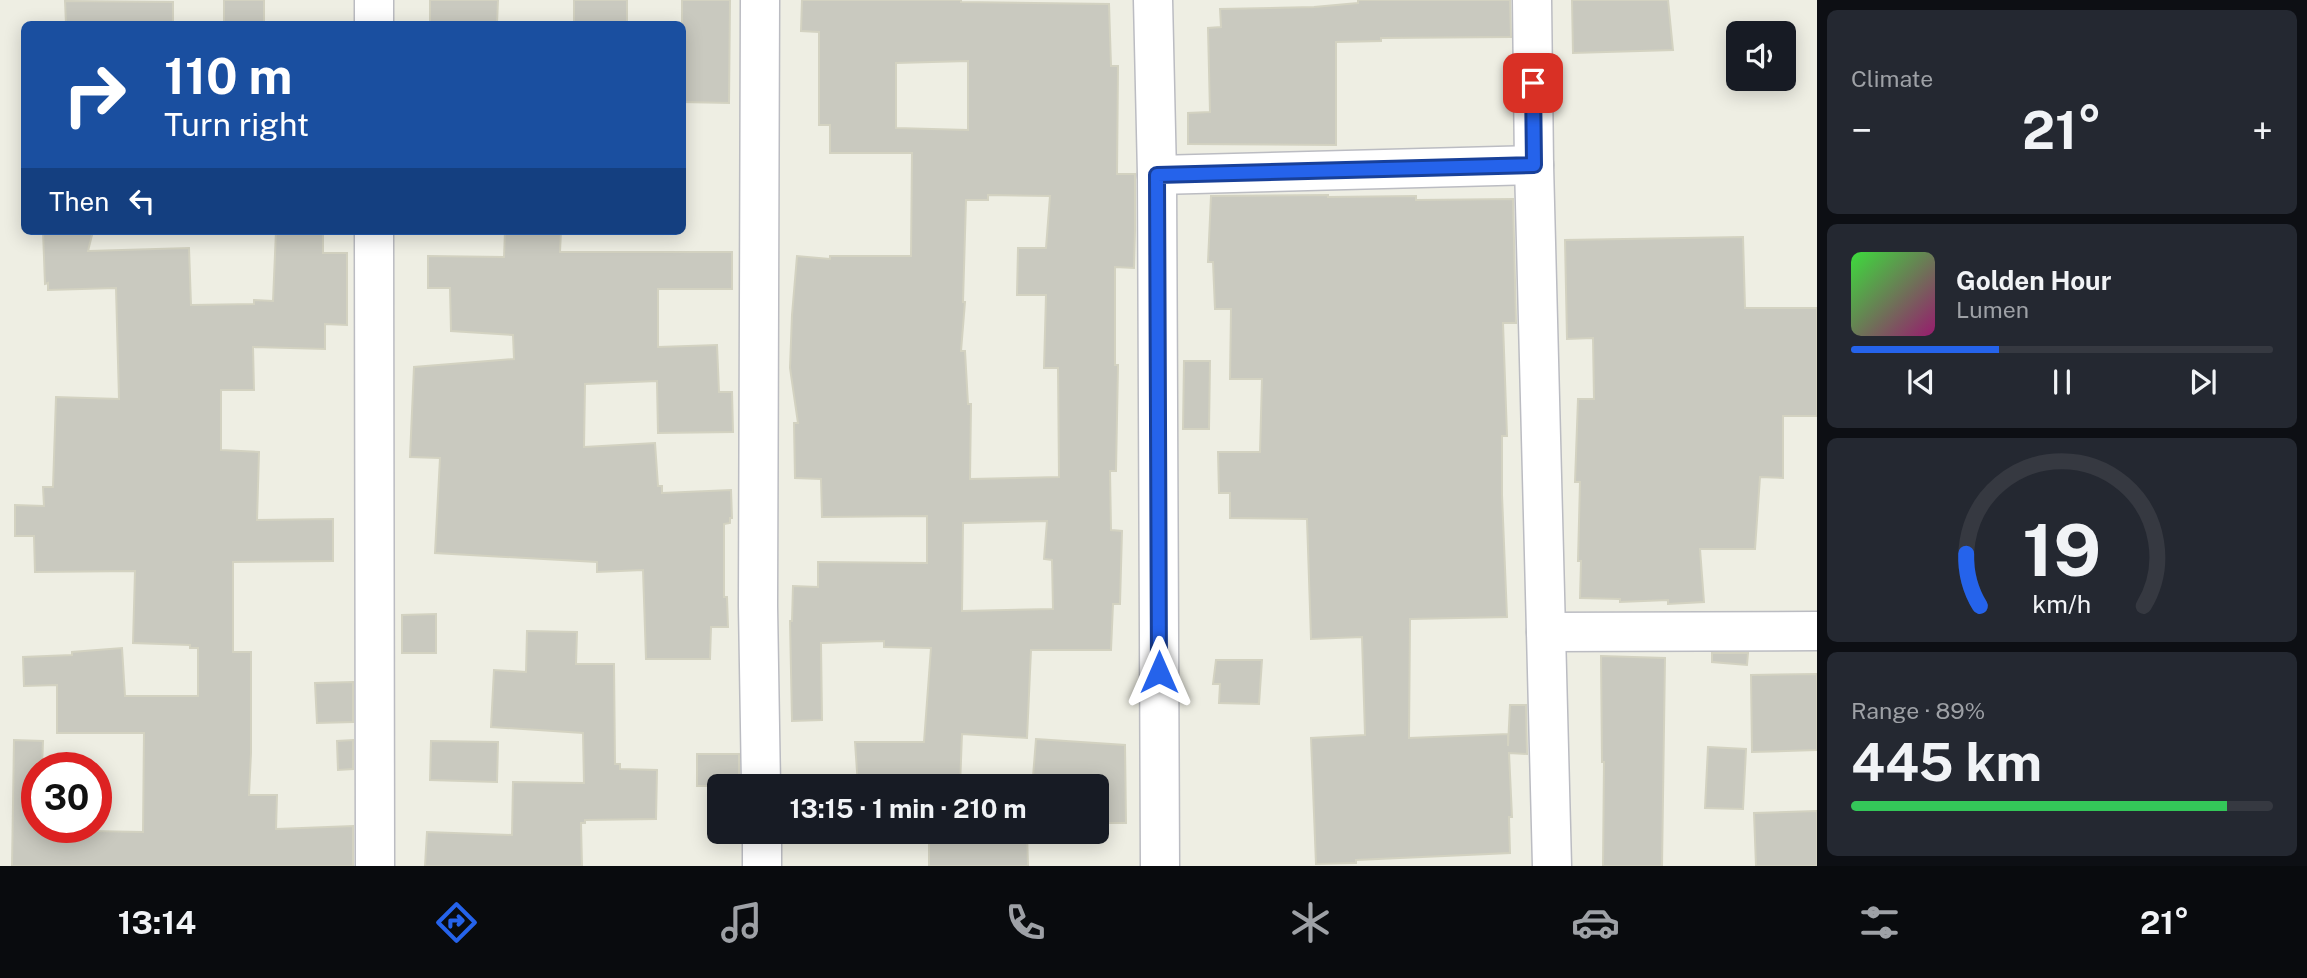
<!DOCTYPE html>
<meta charset="utf-8">
<style>
body{margin:0;font-family:"Public Sans",sans-serif;background:#242831;color:#f1f3f6;height:100vh;display:flex;flex-direction:column;font-size:26px;white-space:nowrap}
*{box-sizing:border-box;margin:0}
p{font-size:23px;color:#9ea1a6}
.icon{flex:none;width:38px;height:38px;fill:none;stroke:currentColor;stroke-width:2;stroke-linecap:round;stroke-linejoin:round}
.map{position:relative;flex:1;overflow:hidden}
.details{display:flex;flex-direction:column;gap:10px;padding:10px;background:#0d0f14;width:490px}
.details>*{flex:none}
.hud{position:absolute;left:21px;top:21px;width:665px;height:214px;border-radius:10px;box-shadow:0 4px 18px #0003;background:#1a4fa0;color:#fff;overflow:hidden}
.buttons{position:absolute;left:1726px;top:21px;display:grid;gap:14px}
.buttons a{display:grid;place-items:center;width:70px;height:70px;border-radius:10px;background:#171b24;box-shadow:0 4px 18px #0003;font-size:35px}
.speed{position:absolute;left:21px;top:752px;display:flex;gap:14px;font-size:35px;font-weight:700;text-align:center}
.speed>*{display:grid;place-content:center;width:91px;height:91px;border-radius:50%;background:#171b24;box-shadow:0 4px 18px #0003;line-height:1}
.speed .limit{border:10px solid #d22;background:#fff;color:#111}
.pin{position:absolute;display:grid;place-items:center;width:60px;height:60px;color:#fff;margin:-30px;border-radius:14px;box-shadow:0 4px 10px #0006}
.me{position:absolute;width:77px;margin:-38px;rotate:0deg;stroke-linejoin:round;filter:drop-shadow(0 0 5px #0008)}
.turn{display:flex;align-items:center;gap:24px;height:147px;padding:0 28px;font-size:32px}
.turn .icon{width:91px;height:91px;stroke-width:2.5}
.turn b{display:block;font-size:49px;line-height:60px}
.then{display:flex;align-items:center;height:66px;padding:0 28px;background:#0003;gap:14px;font-size:26px}
.big{font-size:52px;font-weight:700;line-height:1.1}
.details .card{flex:1;display:flex;flex-direction:column;justify-content:center;gap:10px;min-width:0;padding:0 24px;border-radius:10px;background:#242831}
.details .dial{align-items:center;gap:0}
.dial svg{height:182px;overflow:visible;fill:none;stroke:#363941;stroke-width:7;stroke-linecap:round;text-anchor:middle}
.dial text{fill:#f1f3f6;stroke:none}
.song{display:flex;align-items:center;gap:21px}
.cover{width:84px;height:84px;border-radius:10px;background:linear-gradient(135deg,hsl(120 70% 55%),hsl(320 70% 35%))}
.played{height:7px;border-radius:4px;background:linear-gradient(90deg,#2563eb 35%,#363941 35%)}
.keys{display:flex;justify-content:space-around;direction:ltr}
.heat{display:flex;justify-content:space-between;align-items:center;font-size:38px;direction:ltr}
.charge{height:10px;border-radius:5px;background:linear-gradient(90deg,#34c759 89%,#363941 0)}
.trip{position:absolute;left:707px;top:774px;width:402px;height:70px;border-radius:10px;background:#171b24;box-shadow:0 4px 18px #0003;font-weight:700;line-height:70px;text-align:center}
.dock{display:flex;height:112px;justify-content:space-around;align-items:center;background:#090b0e;color:#9ea1a6}
.dock .icon{width:49px;height:49px}
.dock .active{color:#2563eb}
.dock b{font-size:32px;color:#f1f3f6}
main{display:flex;flex:1;min-height:0}
.map>svg:first-child{display:block}
.building{fill:#c9c9bf;stroke:#d3d2c1;stroke-width:2;fill-rule:evenodd}
.lines{fill:none;stroke-linecap:round;stroke-linejoin:round}
.minor-casing{stroke:#bbbcc2;stroke-width:41}
.minor{stroke:#fff;stroke-width:38}
.route-casing{stroke:#184099;stroke-width:18}
.route{stroke:#2563eb;stroke-width:12}
</style>
<main>
<div class="map">
<svg width="1817" height="866" viewBox="0 0 1817 866">
<rect width="100%" height="100%" fill="#eeeee3"/>
<g class="building">
<rect x="224" y="0" width="40" height="24"/>
<path d="M 430,0 L 498,0 L 497,24 L 430,24 Z"/>
<rect x="574" y="0" width="53" height="24"/>
<path d="M 682,0 L 730,0 L 729,103 L 682,102 Z"/>
<path d="M 802,0 L 961,0 L 961,2 L 1109,4 L 1111,66 L 1118,66 L 1117,174 L 1135,174 L 1135,231 L 1134,268 L 1115,267 L 1115,365 L 1118,365 L 1116,471 L 1110,471 L 1111,530 L 1122,531 L 1120,604 L 1113,604 L 1111,650 L 1031,650 L 1027,738 L 962,734 L 960,786 L 858,786 L 855,742 L 924,742 L 931,648 L 884,647 L 884,641 L 821,643 L 822,720 L 792,721 L 790,621 L 792,621 L 793,586 L 818,587 L 818,562 L 927,563 L 927,516 L 822,517 L 821,479 L 795,478 L 794,423 L 798,423 L 790,368 L 792,315 L 797,256 L 830,259 L 830,256 L 911,256 L 912,153 L 830,153 L 830,125 L 819,125 L 819,32 L 801,31 ZM 968,61 L 968,130 L 896,128 L 896,63 ZM 988,195 L 1050,196 L 1046,248 L 1018,248 L 1017,295 L 1046,295 L 1044,368 L 1058,368 L 1059,477 L 970,479 L 971,404 L 968,404 L 965,351 L 961,351 L 965,302 L 963,302 L 966,200 L 988,200 ZM 1047,521 L 1044,559 L 1052,560 L 1053,609 L 962,611 L 963,523 Z"/>
<path d="M 1358,0 L 1510,0 L 1511,37 L 1381,38 L 1381,41 L 1336,42 L 1336,145 L 1188,144 L 1188,113 L 1210,112 L 1208,28 L 1221,27 L 1220,9 L 1314,7 L 1358,3 Z"/>
<path d="M 1572,0 L 1668,0 L 1673,50 L 1573,53 Z"/>
<path d="M 65,1 L 173,2 L 173,24 L 66,24 Z"/>
<path d="M 1328,195 L 1328,197 L 1416,196 L 1416,200 L 1513,199 L 1516,323 L 1503,323 L 1507,436 L 1502,436 L 1502,495 L 1507,617 L 1410,619 L 1409,738 L 1508,734 L 1508,746 L 1510,705 L 1526,705 L 1527,754 L 1509,753 L 1512,817 L 1509,817 L 1510,853 L 1356,860 L 1356,863 L 1316,864 L 1311,738 L 1365,735 L 1362,637 L 1311,639 L 1307,519 L 1230,518 L 1230,493 L 1219,493 L 1218,452 L 1260,452 L 1262,379 L 1230,379 L 1231,309 L 1215,309 L 1213,262 L 1208,262 L 1211,196 Z"/>
<path d="M 43,231 L 93,231 L 88,251 L 189,248 L 191,305 L 254,304 L 254,300 L 273,301 L 276,231 L 323,231 L 323,253 L 347,253 L 347,325 L 325,324 L 325,349 L 253,347 L 254,390 L 221,390 L 221,450 L 259,452 L 257,520 L 333,519 L 333,561 L 233,562 L 233,652 L 251,652 L 251,753 L 249,795 L 277,795 L 276,829 L 353,826 L 353,866 L 12,866 L 14,740 L 43,741 L 42,768 L 37,768 L 37,830 L 143,832 L 144,733 L 57,733 L 57,685 L 24,686 L 23,657 L 72,655 L 72,652 L 122,648 L 125,696 L 198,696 L 198,648 L 190,648 L 190,645 L 133,643 L 135,571 L 35,572 L 34,536 L 15,536 L 15,505 L 44,506 L 43,487 L 53,487 L 56,397 L 119,399 L 116,288 L 48,290 L 48,283 L 45,284 Z"/>
<path d="M 505,231 L 561,231 L 560,252 L 732,252 L 732,289 L 658,289 L 658,347 L 717,345 L 719,392 L 732,392 L 733,432 L 658,433 L 657,381 L 585,384 L 584,447 L 655,443 L 658,486 L 662,486 L 662,493 L 731,490 L 732,518 L 730,518 L 730,523 L 724,524 L 724,597 L 727,597 L 728,627 L 711,627 L 710,659 L 646,659 L 643,570 L 597,572 L 597,562 L 435,553 L 440,458 L 410,457 L 414,367 L 514,359 L 513,335 L 451,331 L 450,288 L 428,288 L 428,256 L 504,257 Z"/>
<path d="M 1743,237 L 1745,308 L 1817,308 L 1817,416 L 1783,416 L 1783,478 L 1760,477 L 1755,549 L 1700,549 L 1704,602 L 1668,604 L 1668,600 L 1620,602 L 1620,599 L 1580,598 L 1581,561 L 1578,561 L 1580,482 L 1575,482 L 1578,399 L 1594,399 L 1593,338 L 1567,339 L 1565,240 Z"/>
<path d="M 1184,361 L 1210,361 L 1209,429 L 1183,429 Z"/>
<path d="M 436,614 L 436,653 L 402,653 L 402,615 Z"/>
<path d="M 527,631 L 577,632 L 576,664 L 614,664 L 615,764 L 620,764 L 620,769 L 657,770 L 656,819 L 585,820 L 585,823 L 581,823 L 582,866 L 425,866 L 427,832 L 512,835 L 513,782 L 584,783 L 583,733 L 491,727 L 494,670 L 526,672 Z"/>
<path d="M 1712,653 L 1748,653 L 1747,665 L 1712,662 Z"/>
<path d="M 1601,656 L 1665,658 L 1662,866 L 1603,866 L 1604,762 L 1602,762 Z"/>
<path d="M 1216,660 L 1262,660 L 1259,704 L 1219,703 L 1220,684 L 1213,684 Z"/>
<path d="M 1817,674 L 1817,750 L 1752,752 L 1751,675 Z"/>
<path d="M 353,682 L 353,722 L 317,723 L 315,683 Z"/>
<path d="M 1036,739 L 1125,745 L 1126,823 L 1097,823 L 1097,786 L 1054,786 L 1054,778 L 1033,777 Z"/>
<path d="M 353,740 L 353,769 L 338,770 L 337,741 Z"/>
<path d="M 431,741 L 498,742 L 497,782 L 430,780 Z"/>
<path d="M 1708,747 L 1746,749 L 1743,809 L 1705,808 Z"/>
<rect x="697" y="754" width="42" height="32"/>
<path d="M 1817,811 L 1817,866 L 1756,866 L 1754,813 Z"/>
<path d="M 980,831 L 1027,832 L 1028,866 L 929,866 L 929,835 L 980,835 Z"/>
</g>
<g class="lines">
<g class="minor-casing">
<g id="minor">
<path d="M 374,0 L 374,24"/>
<path d="M 760,0 L 758,606 L 761,786"/>
<path d="M 1153,0 L 1157,175 L 1160,866"/>
<path d="M 1532,0 L 1534,165 L 1552,866"/>
<path d="M 1157,175 L 1534,165"/>
<path d="M 374,231 L 375,866"/>
<path d="M 1546,632 L 1817,631"/>
<path d="M 762,831 L 762,866"/>
</g>
</g>
<use href="#minor" class="minor"/>
</g>
<g class="lines">
<g class="route-casing">
<path id="route" d="M 1159,672 L 1157,175 L 1534,165 L 1533,83"/>
</g>
<use href="#route" class="route"/>
</g>
</svg>
<div class="buttons">
<a><svg class="icon" aria-label="sound" viewBox="0 0 24 24"><path d="M4 9h4l5-4v14l-5-4H4zM17 9q2 3 0 6"/></svg></a>
</div>
<div class="speed"><div class="limit">30</div></div>
<div class="pin" style="left:1533px;top:83px;background:#d93025"><svg class="icon" aria-label="arrive" viewBox="0 0 24 24"><path d="M6 21V4h12l-3 4 3 4H6"/></svg></div>
<svg class="me" style="left:1159px;top:672px" viewBox="-20 -20 40 40"><path d="M0-17L14 15 0 8-14 15z" fill="#2563eb" stroke="#fff" stroke-width="4"/></svg>
<div class="trip">13:15 · 1 min · 210 m</div>
<div class="hud">
<div class="turn"><svg class="icon" aria-label="right" viewBox="0 0 24 24"><path d="M7 20v-9h11M14 6l5 5-5 5"/></svg><div><b>110 m</b>Turn right</div></div>
<div class="then">Then<svg class="icon" aria-label="left" viewBox="0 0 24 24"><path d="M17 20v-9H6M10 6l-5 5 5 5"/></svg></div>
</div>
</div>
<section class="details">
<div class="card"><p>Climate</p>
<div class="heat"><a>−</a><b class="big">21°</b><a>+</a></div>
</div>
<div class="card">
<div class="song"><i class="cover"></i><div><b>Golden Hour</b><p>Lumen</p></div></div>
<div class="played"></div>
<div class="keys"><svg class="icon" aria-label="previous" viewBox="0 0 24 24"><path d="M18 5L8 12l10 7zM5 5v14"/></svg><svg class="icon" aria-label="pause" viewBox="0 0 24 24"><path d="M8 5v14M16 5v14"/></svg><svg class="icon" aria-label="next" viewBox="0 0 24 24"><path d="M6 5l10 7-10 7zM19 5v14"/></svg></div>
</div>
<div class="card dial"><svg viewBox="0 0 100 80">
<path d="M14 69A42 42 0 1 1 86 69"/>
<path d="M14 69A42 42 0 0 1 8 46" stroke="#2563eb"/>
<text x="50" y="56" font-size="32" font-weight="700">19</text>
<text x="50" y="72" font-size="11">km/h</text>
</svg></div>
<div class="card"><p>Range · 89%</p><b class="big">445 km</b><div class="charge"></div></div>
</section>
</main>
<nav class="dock">
<b>13:14</b>
<svg class="icon active" aria-label="directions" viewBox="0 0 24 24"><path d="M12 3l9 9-9 9-9-9zM9 14v-3h6M13 9l2 2-2 2"/></svg>
<svg class="icon" aria-label="music" viewBox="0 0 24 24"><path d="M9 18V5l10-2v13"/><circle cx="6" cy="18" r="3"/><circle cx="16" cy="16" r="3"/></svg>
<svg class="icon" aria-label="phone" viewBox="0 0 24 24"><path d="M5 4h4l2 5-3 2q2 4 5 5l2-3 5 2v4C11 20 4 13 5 4z"/></svg>
<svg class="icon" aria-label="climate" viewBox="0 0 24 24"><path d="M12 3v18M4 7l16 10M4 17L20 7"/></svg>
<svg class="icon" aria-label="car" viewBox="0 0 24 24"><path d="M5 17H2v-5l4-1 3-4h7l3 4 3 1v5h-3M9 17h6M6 11h13"/><circle cx="7" cy="17" r="2"/><circle cx="17" cy="17" r="2"/></svg>
<svg class="icon" aria-label="filters" viewBox="0 0 24 24"><path d="M4 7h16M4 17h16"/><circle cx="9" cy="7" r="2"/><circle cx="15" cy="17" r="2"/></svg>
<b>21°</b>
</nav>
